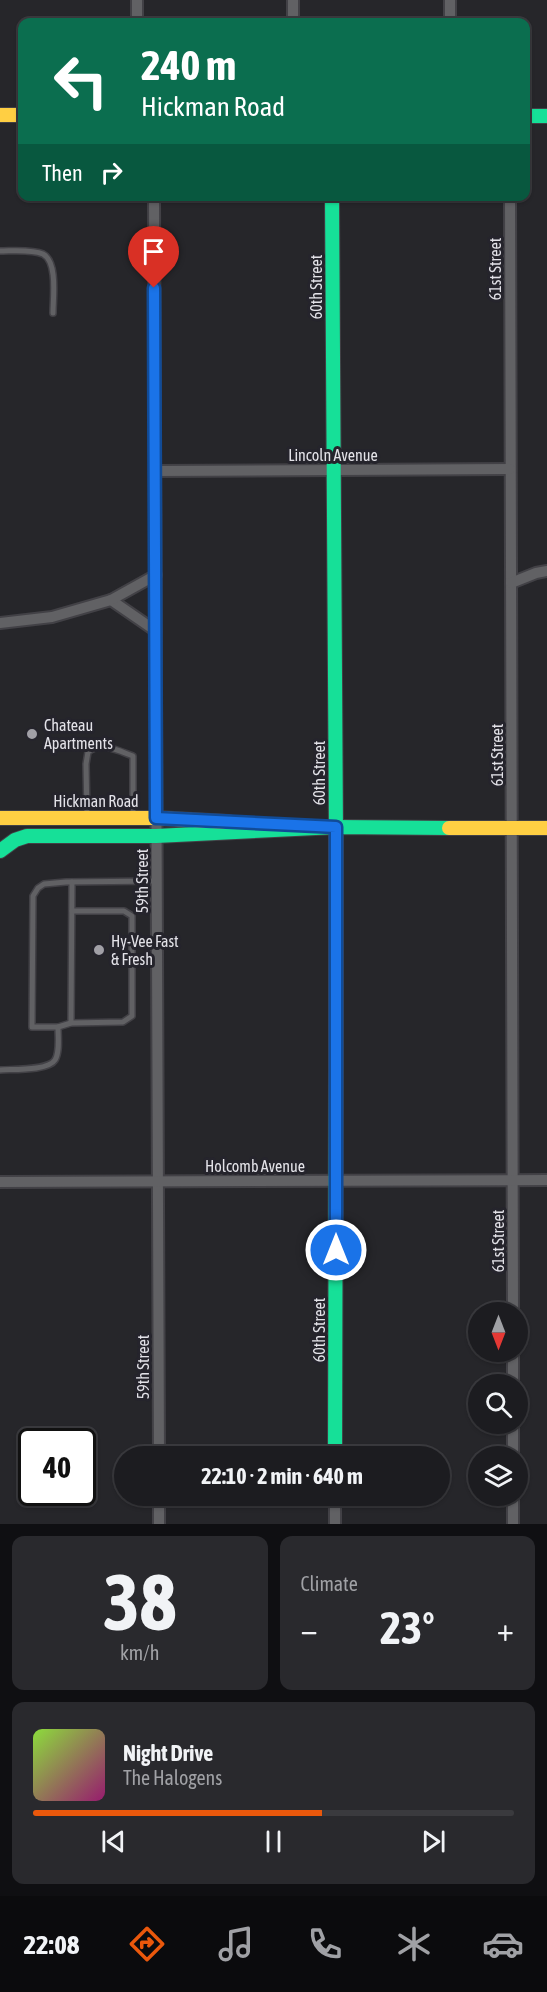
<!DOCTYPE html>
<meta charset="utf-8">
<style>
body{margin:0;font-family:"Asap Condensed",sans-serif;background:#29292d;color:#f1f3f6;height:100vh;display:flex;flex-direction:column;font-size:22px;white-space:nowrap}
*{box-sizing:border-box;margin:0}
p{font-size:20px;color:#a0a1a5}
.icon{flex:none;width:33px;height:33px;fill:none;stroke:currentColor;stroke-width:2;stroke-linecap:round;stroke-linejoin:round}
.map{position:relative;height:1524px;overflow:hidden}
.panel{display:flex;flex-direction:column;gap:12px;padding:12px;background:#0f0f12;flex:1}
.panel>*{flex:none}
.banner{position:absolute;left:18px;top:18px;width:512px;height:183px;border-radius:12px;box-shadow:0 2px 4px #0004,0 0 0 2px #3a3a3e;background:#0b6e4f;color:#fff;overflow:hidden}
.needle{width:39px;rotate:180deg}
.tools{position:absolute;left:468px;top:1302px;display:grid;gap:12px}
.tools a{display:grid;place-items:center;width:60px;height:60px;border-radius:50%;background:#1c1c20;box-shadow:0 2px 4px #0004,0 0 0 2px #3a3a3e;font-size:30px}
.speed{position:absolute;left:18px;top:1428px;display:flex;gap:12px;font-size:30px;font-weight:700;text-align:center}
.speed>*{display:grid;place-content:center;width:78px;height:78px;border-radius:50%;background:#1c1c20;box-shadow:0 2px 4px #0004,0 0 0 2px #3a3a3e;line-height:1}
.speed .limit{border:3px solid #111;border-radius:9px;background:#fff;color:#111}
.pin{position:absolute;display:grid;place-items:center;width:51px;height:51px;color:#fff;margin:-62px -26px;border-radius:50% 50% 50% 0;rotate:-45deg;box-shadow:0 0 6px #0007}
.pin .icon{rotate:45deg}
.me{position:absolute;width:66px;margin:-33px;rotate:0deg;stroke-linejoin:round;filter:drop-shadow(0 0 4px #0008)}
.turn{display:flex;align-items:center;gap:21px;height:126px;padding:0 24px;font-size:27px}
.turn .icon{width:78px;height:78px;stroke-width:2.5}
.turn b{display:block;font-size:42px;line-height:51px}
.then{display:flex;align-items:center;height:57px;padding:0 24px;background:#0003;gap:12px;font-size:22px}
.big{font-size:45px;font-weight:700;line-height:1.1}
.panel .widget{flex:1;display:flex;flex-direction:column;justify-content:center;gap:9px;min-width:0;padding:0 21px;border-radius:12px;background:#29292d}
.panel .dial{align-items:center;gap:0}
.dial b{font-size:78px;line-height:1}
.song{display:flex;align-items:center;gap:18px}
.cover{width:72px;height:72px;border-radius:9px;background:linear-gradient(135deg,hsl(90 70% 55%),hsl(320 70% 35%))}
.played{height:6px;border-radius:3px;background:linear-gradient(90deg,#ea580c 60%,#3a3a3e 60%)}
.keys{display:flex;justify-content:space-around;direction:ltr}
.heat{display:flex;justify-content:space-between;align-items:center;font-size:33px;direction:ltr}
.panel .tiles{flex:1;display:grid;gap:12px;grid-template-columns:1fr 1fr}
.widget:last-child{grid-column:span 2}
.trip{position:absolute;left:114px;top:1446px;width:336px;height:60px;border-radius:30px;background:#1c1c20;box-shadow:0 2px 4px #0004,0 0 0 2px #3a3a3e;font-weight:700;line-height:60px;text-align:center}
.dock{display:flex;height:96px;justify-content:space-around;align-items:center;background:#0b0b0d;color:#a0a1a5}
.dock .icon{width:42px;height:42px}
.dock .current{color:#ea580c}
.dock b{font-size:27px;color:#f1f3f6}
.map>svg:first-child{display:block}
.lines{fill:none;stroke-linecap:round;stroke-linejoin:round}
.lane-casing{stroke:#424146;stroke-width:8}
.street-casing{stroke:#424146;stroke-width:14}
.fast-casing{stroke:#424146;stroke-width:16}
.slow-casing{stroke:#424146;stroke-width:16}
.lane{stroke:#616164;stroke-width:5}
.street{stroke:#616164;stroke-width:10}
.fast{stroke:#16e098;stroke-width:14}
.slow{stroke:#ffcf43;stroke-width:14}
.route-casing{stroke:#114b97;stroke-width:15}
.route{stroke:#1a73e8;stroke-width:10}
.poi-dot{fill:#a1a0a6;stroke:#25242c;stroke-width:2}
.labels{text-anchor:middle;stroke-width:6;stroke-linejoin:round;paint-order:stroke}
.street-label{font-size:16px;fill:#e3e2e8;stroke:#25242c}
.poi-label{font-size:16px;fill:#e3e2e8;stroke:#25242c;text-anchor:start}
</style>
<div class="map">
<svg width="547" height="1524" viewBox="0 0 547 1524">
<rect width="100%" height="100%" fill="#26262a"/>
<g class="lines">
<g class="lane-casing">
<g id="lane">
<path d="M 0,251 C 12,251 32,249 43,254 C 58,262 53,298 53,313"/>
<path d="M 87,816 L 86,764 L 88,752 C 101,741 119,751 133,756 L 133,815"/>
<path d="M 71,1023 L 72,882"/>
<path d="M 58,1027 L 71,1023 L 123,1022 L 132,1016 L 132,916 L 124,911 L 72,911"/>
<path d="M 0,1070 C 12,1069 48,1071 55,1060 C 60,1052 58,1037 58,1027 L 32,1027 L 33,896 L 38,888 L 44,884 L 66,882 L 157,881"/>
</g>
</g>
<g class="street-casing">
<g id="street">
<path d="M 137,0 L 137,22"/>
<path d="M 450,0 L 450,22"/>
<path d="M 293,22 L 293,0"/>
<path d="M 154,196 L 159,1456"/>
<path d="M 510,196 L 513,1312"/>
<path d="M 155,471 L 510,469"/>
<path d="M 511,583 L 536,573 L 547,571"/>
<path d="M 111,600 L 156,631"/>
<path d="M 0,623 L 52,617 L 111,600 L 156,575"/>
<path d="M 0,1182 L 547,1180"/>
<path d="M 513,1352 L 513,1384"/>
<path d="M 513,1424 L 513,1456"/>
<path d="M 159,1496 L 159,1524"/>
<path d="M 513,1496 L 513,1524"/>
<path d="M 335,1524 L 335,1496"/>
</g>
</g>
<g class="fast-casing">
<g id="fast">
<path d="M 525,116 L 547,116"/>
<path d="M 332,196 L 336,836"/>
<path d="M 0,851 L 15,840 L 27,836 L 156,836 L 336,827 L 449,828"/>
<path d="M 335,1456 L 336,1068"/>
</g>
</g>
<g class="slow-casing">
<g id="slow">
<path d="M 0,115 L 22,115"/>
<path d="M 0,818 L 156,818 L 229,822"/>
<path d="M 449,828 L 547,828"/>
<path d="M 336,1068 L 336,836"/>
</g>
</g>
<use href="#lane" class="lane"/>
<use href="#street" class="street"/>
<use href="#fast" class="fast"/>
<use href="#slow" class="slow"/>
</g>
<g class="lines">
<g class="route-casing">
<path id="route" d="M 154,288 L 156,818 L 336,827 L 336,1250"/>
</g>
<use href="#route" class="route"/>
</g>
<g class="poi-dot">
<circle cx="32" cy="734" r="6"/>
<circle cx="99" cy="950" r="6"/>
</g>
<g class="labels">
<g class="street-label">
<text transform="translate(495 269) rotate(-90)" y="6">61st Street</text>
<text transform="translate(316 287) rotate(-90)" y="6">60th Street</text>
<text x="333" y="461">Lincoln Avenue</text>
<text transform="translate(497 755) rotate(-90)" y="6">61st Street</text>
<text transform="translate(319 773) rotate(-90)" y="6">60th Street</text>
<text x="96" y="807">Hickman Road</text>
<text transform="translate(142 881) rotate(-90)" y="6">59th Street</text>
<text x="255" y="1172">Holcomb Avenue</text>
<text transform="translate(498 1241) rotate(-90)" y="6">61st Street</text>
<text transform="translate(319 1330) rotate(-90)" y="6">60th Street</text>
<text transform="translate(143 1367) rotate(-90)" y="6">59th Street</text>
</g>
<g class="poi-label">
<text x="44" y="731">Chateau<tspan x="44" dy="18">Apartments</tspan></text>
<text x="111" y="947">Hy-Vee Fast<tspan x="111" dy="18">&amp; Fresh</tspan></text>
</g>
</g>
</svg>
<div class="tools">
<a><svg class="needle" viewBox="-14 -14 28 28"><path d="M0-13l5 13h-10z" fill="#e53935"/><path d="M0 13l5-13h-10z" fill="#a0a1a5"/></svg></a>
<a><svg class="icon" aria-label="search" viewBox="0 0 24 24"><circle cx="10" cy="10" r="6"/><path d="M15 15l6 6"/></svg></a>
<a><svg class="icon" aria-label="layers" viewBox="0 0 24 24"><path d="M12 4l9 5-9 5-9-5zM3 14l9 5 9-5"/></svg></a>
</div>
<div class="speed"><div class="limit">40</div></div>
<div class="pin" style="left:154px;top:288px;background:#d93025"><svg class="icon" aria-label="arrive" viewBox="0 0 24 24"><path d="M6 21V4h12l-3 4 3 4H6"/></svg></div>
<svg class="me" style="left:336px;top:1250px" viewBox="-20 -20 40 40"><circle r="17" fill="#1a73e8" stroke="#fff" stroke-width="3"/><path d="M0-11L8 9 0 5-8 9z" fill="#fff"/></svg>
<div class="trip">22:10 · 2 min · 640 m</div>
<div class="banner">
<div class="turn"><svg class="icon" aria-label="left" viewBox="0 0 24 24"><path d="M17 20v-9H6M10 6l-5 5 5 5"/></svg><div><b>240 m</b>Hickman Road</div></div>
<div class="then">Then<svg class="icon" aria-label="right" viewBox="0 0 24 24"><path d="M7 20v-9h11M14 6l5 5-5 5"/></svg></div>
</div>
</div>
<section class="panel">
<div class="tiles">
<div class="widget dial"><b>38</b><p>km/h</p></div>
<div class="widget"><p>Climate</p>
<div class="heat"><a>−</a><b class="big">23°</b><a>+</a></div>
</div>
<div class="widget">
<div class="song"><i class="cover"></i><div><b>Night Drive</b><p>The Halogens</p></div></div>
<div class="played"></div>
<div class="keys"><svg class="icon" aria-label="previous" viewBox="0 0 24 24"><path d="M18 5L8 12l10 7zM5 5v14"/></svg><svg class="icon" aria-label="pause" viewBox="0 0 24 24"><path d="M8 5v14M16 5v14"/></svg><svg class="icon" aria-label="next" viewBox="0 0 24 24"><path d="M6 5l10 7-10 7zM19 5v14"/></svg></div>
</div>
</div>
</section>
<nav class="dock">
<b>22:08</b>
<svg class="icon current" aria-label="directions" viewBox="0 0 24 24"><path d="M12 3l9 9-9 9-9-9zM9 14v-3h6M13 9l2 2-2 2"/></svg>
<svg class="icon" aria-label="music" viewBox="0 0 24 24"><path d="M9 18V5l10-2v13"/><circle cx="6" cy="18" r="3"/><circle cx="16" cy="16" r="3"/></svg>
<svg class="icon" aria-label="phone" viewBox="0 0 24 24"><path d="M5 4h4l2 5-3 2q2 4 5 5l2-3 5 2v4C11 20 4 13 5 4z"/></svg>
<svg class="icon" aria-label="climate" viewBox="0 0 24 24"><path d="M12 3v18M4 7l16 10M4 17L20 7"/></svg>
<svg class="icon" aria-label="car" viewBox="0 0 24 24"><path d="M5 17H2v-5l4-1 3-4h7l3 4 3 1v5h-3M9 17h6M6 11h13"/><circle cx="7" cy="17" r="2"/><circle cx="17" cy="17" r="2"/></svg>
</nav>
